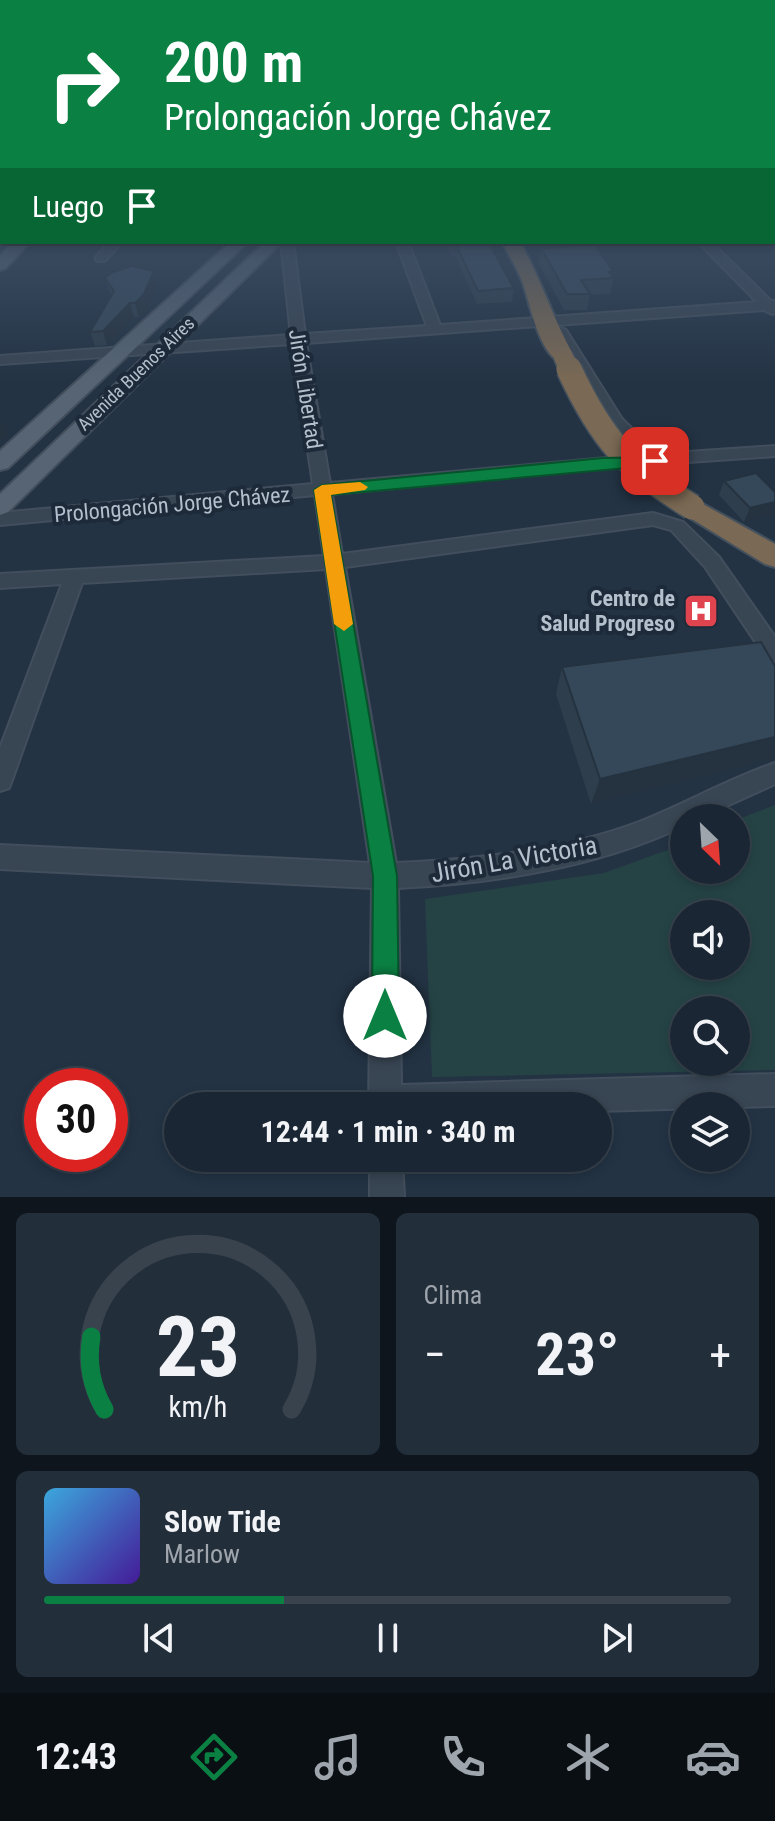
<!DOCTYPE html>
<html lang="es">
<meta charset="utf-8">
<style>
body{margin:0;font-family:"Roboto Condensed",sans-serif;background:#232e3b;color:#f1f3f6;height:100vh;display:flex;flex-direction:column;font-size:30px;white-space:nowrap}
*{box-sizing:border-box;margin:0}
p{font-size:26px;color:#9fa5ac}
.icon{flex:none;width:44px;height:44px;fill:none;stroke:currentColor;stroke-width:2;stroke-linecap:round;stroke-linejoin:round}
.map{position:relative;height:1197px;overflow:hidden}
.side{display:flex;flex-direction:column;gap:16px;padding:16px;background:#0e151c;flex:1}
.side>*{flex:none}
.hud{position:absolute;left:0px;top:0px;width:776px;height:244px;box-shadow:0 4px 12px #0003,0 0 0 2px #38434e;background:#0b8043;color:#fff;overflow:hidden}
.needle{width:52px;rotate:155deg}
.buttons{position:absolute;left:670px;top:804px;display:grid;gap:16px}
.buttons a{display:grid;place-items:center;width:80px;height:80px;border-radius:50%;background:#1a2633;box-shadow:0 4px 12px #0003,0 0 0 2px #38434e;font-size:40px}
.speed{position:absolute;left:24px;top:1068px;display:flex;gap:16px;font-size:40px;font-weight:700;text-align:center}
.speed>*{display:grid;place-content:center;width:104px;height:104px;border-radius:50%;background:#1a2633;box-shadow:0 4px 12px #0003,0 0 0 2px #38434e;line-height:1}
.speed .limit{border:12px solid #d22;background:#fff;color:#111}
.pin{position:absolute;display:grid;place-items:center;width:68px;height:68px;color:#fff;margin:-34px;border-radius:16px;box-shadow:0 4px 12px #0006}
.me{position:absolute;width:88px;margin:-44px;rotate:0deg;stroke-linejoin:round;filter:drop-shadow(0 0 6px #0008)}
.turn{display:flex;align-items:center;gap:28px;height:168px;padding:0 32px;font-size:36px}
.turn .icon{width:104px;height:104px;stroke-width:2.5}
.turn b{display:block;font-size:56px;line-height:68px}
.then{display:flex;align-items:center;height:76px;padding:0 32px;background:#0003;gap:16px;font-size:30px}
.big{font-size:60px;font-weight:700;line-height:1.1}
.side .tile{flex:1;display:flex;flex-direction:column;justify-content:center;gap:12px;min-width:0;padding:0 28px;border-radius:12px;background:#232e3b}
.side .dial{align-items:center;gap:0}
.dial svg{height:208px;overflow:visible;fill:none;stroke:#38434e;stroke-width:7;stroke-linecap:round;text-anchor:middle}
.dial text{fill:#f1f3f6;stroke:none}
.song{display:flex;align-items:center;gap:24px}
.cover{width:96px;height:96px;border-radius:12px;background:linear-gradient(135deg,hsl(200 70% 55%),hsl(260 70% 35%))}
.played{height:8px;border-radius:4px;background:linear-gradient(90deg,#0b8043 35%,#38434e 35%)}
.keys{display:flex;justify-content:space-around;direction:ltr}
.heat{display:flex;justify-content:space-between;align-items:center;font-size:44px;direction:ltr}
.side .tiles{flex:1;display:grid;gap:16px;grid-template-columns:1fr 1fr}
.tile:last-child{grid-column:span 2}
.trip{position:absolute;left:164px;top:1092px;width:448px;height:80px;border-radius:40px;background:#1a2633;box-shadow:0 4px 12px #0003,0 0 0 2px #38434e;font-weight:700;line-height:80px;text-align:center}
.dock{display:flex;height:128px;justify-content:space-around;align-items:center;background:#0a0f14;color:#9fa5ac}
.dock .icon{width:56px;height:56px}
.dock .selected{color:#0b8043}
.dock b{font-size:36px;color:#f1f3f6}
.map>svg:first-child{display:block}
.green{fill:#254345;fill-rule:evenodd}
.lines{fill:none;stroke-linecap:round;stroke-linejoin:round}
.minor-casing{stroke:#424e5c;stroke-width:4}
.major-casing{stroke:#424e5c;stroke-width:4}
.highway-casing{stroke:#43505d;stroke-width:4}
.minor{fill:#384553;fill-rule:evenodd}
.major{fill:#566473;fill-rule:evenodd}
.highway{fill:#7a6954;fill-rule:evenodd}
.highway-bridge-far1-casing{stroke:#43505d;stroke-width:22;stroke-linecap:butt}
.highway-bridge-casing{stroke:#43505d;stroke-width:28;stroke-linecap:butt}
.highway-bridge-far1{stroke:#7a6954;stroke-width:19}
.highway-bridge{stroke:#7a6954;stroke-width:25}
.wall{fill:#2e3e4d}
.shaded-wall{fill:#25323f}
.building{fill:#35485a;stroke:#25323f;stroke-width:2}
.route{fill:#0b8043;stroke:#07532c;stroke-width:2}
.slow{fill:#f59e0b}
.labels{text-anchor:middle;stroke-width:8;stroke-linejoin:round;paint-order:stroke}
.far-street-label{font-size:18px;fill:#b5c0cd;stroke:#1d2a39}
.street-label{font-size:22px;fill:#b5c0cd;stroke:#1d2a39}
.poi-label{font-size:22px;font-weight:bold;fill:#b5c0cd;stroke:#1d2a39;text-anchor:end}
.near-street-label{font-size:26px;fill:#b5c0cd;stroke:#1d2a39}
</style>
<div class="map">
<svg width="775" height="1197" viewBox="0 0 775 1197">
<rect width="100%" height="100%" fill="#233344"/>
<path class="green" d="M 775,805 L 775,1070 L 432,1077 L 425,899 L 604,873 L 684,844 L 684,870 L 736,870 L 736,820 ZM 684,914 L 736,914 L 736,966 L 684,966 ZM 684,1010 L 736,1010 L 736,1062 L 684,1062 Z"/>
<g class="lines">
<g class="minor-casing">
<g id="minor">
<rect x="0" y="225" width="2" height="6"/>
<path d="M 109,242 L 122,242 L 105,261 L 97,261 L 95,258 Z"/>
<path d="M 281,242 L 293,242 L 305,334 L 427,326 L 396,242 L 408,242 L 440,325 L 757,302 L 698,242 L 711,242 L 771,301 L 775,301 L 775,313 L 772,314 L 764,310 L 556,325 L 566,330 L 622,419 L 658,454 L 775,446 L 775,456 L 603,468 L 332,494 L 342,554 L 653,513 L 683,522 L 719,557 L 775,637 L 775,661 L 767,659 L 705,567 L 671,530 L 653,525 L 345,567 L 396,863 C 477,859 562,851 639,822 C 685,804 728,779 775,763 L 775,784 L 700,818 L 684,818 L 684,826 C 595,868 496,883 398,888 L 401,1085 L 775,1074 L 775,1106 L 598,1111 L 598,1106 L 369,1106 L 372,888 L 0,869 L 0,845 L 370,863 L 326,569 L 82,583 L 12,780 L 9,788 L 0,791 L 0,748 L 62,584 L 0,588 L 0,574 L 324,556 L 315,495 L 0,525 L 0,513 L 313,484 L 292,344 L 0,364 L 0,356 L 291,335 ZM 539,326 L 556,336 L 610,425 L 640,455 L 330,483 L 306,343 Z"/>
<path d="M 370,1158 L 402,1158 L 404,1197 L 370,1197 Z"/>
</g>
</g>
<g class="major-casing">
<g id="major">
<path d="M 13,242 L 30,242 L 6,268 L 0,270 L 0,256 Z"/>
<path d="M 231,242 L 248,242 L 8,468 L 0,470 L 0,451 Z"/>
<path d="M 265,242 L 282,242 L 8,512 L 0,515 L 0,494 Z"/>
</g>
</g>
<g class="highway-casing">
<g id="highway">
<path d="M 502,242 L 520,242 C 541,279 553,319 574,356 L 571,361 L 563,363 C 539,357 530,302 522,281 C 517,268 509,255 502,242 Z"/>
<path d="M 692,498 L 775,544 L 775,567 L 765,564 L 682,513 L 679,507 L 682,501 Z"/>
</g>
</g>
<use href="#minor" class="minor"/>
<use href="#major" class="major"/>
<use href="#highway" class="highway"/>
<g class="highway-bridge-far1-casing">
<path id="highway-bridge-far1" d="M 563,356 L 570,371"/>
</g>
<g class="highway-bridge-casing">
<path id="highway-bridge" d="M 569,369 C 602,440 626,466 692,507"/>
</g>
<use href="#highway-bridge-far1" class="highway-bridge-far1"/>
<use href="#highway-bridge" class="highway-bridge"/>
</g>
<g class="wall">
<path d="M 445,242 L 488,242 L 514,288 L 512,302 L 477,304 L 455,256 L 451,256 Z"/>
<path d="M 541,248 L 613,271 L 612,276 L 614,278 L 610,294 L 590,295 L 587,310 L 564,310 L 539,264 Z"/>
<path d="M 105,278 L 157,285 L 148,309 L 139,317 L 134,317 L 107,345 L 95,346 L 90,332 L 111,295 Z"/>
<path d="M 724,481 L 775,492 L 744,522 L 719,495 Z"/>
<path d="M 761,642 L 591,804 L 556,694 L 562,667 Z"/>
</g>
<g class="shaded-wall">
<path d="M 154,271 L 157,285 L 148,309 L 139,317 L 135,303 Z"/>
<path d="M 130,303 L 134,317 L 107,345 L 103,331 Z"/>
<path d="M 4,422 L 9,434 L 0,442 L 0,426 Z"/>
<path d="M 775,502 L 775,514 L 744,522 L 750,508 Z"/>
<path d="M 775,737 L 775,759 L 591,804 L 600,779 Z"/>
</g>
<g class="building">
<path d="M 451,242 L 488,242 L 514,288 L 478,291 L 455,243 L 452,243 Z"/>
<path d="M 595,245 L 613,271 L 609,272 L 614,278 L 581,280 L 590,294 L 567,294 L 541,248 Z"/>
<path d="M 131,266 L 154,271 L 144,294 L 135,303 L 130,303 L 103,331 L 90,332 L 114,291 L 105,278 L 111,273 Z"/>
<path d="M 756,473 L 775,492 L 775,502 L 750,508 L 724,481 Z"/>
<path d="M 761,642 L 775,666 L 775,737 L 600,779 L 562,667 Z"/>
</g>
<linearGradient id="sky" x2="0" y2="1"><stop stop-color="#131c25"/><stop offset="0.56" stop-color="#3f5067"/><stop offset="1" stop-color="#3f5067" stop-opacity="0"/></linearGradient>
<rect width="775" height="382" fill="url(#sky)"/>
<path class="route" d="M 655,457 L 662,461 L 660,465 L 331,495 L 397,876 L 399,1016 L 395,1026 L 385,1030 L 376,1026 L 372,1016 L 373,876 L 314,490 L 322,485 L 603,458 Z"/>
<path class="slow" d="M 360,482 L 368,487 L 365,490 L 331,495 L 353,624 L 344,631 L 334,624 L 314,490 L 322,485 Z"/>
<defs>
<g id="hospital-square" transform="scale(1.8)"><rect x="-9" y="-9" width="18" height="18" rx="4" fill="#e0444e" stroke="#1d2a39"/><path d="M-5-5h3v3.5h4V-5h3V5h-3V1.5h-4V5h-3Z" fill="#fff"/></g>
</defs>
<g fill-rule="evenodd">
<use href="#hospital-square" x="701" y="611"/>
</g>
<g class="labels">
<g class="far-street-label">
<text transform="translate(136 374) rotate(-44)" y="6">Avenida Buenos Aires</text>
</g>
<g class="street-label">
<text transform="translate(306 389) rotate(81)" y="8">Jirón Libertad</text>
<text transform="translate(172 504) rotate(-5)" y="8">Prolongación Jorge Chávez</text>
</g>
<g class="poi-label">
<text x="675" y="606">Centro de<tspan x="675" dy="25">Salud Progreso</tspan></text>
</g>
<g class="near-street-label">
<text transform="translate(514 859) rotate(-10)" y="9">Jirón La Victoria</text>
</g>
</g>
</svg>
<div class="buttons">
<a><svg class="needle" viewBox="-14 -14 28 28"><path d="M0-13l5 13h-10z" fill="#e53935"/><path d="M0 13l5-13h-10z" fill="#9fa5ac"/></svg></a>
<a><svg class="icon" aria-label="sound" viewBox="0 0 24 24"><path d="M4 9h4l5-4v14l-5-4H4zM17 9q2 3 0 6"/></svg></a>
<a><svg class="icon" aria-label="search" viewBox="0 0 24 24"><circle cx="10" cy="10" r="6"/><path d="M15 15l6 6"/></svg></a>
<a><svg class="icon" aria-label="layers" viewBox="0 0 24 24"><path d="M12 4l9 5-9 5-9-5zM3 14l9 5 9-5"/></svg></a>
</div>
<div class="speed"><div class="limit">30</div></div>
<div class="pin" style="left:655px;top:461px;background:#d93025"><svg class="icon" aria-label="arrive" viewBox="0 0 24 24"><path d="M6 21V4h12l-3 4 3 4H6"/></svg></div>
<svg class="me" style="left:385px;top:1016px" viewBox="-20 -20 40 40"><circle r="19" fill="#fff"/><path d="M0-13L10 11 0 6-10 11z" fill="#0b8043"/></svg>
<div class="trip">12:44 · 1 min · 340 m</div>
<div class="hud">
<div class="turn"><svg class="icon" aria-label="right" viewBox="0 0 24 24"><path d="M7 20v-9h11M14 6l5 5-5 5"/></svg><div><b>200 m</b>Prolongación Jorge Chávez</div></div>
<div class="then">Luego<svg class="icon" aria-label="arrive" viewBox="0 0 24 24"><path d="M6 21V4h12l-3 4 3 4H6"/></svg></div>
</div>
</div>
<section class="side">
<div class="tiles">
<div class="tile dial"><svg viewBox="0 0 100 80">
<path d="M14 69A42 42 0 1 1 86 69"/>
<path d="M14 69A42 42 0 0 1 9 41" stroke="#0b8043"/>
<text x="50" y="56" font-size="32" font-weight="700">23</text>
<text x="50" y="72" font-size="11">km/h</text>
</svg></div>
<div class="tile"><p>Clima</p>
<div class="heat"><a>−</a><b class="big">23°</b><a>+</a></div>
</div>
<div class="tile">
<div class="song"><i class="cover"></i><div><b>Slow Tide</b><p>Marlow</p></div></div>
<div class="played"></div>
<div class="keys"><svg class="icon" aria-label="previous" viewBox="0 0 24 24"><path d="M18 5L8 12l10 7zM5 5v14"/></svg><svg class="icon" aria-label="pause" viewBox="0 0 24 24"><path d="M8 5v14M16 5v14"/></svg><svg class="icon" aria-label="next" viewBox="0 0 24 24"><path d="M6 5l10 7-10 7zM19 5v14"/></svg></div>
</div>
</div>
</section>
<nav class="dock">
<b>12:43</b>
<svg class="icon selected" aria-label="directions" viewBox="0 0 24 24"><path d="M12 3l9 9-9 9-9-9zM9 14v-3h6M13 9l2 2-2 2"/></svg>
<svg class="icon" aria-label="music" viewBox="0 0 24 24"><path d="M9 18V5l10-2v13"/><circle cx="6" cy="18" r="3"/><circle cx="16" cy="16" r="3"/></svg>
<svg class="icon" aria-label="phone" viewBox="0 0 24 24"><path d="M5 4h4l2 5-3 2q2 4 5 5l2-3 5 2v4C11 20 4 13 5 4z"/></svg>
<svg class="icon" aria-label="climate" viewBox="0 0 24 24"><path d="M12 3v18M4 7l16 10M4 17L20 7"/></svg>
<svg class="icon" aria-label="car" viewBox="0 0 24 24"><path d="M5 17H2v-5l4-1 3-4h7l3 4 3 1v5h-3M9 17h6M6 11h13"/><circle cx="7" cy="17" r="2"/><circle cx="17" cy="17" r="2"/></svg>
</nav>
